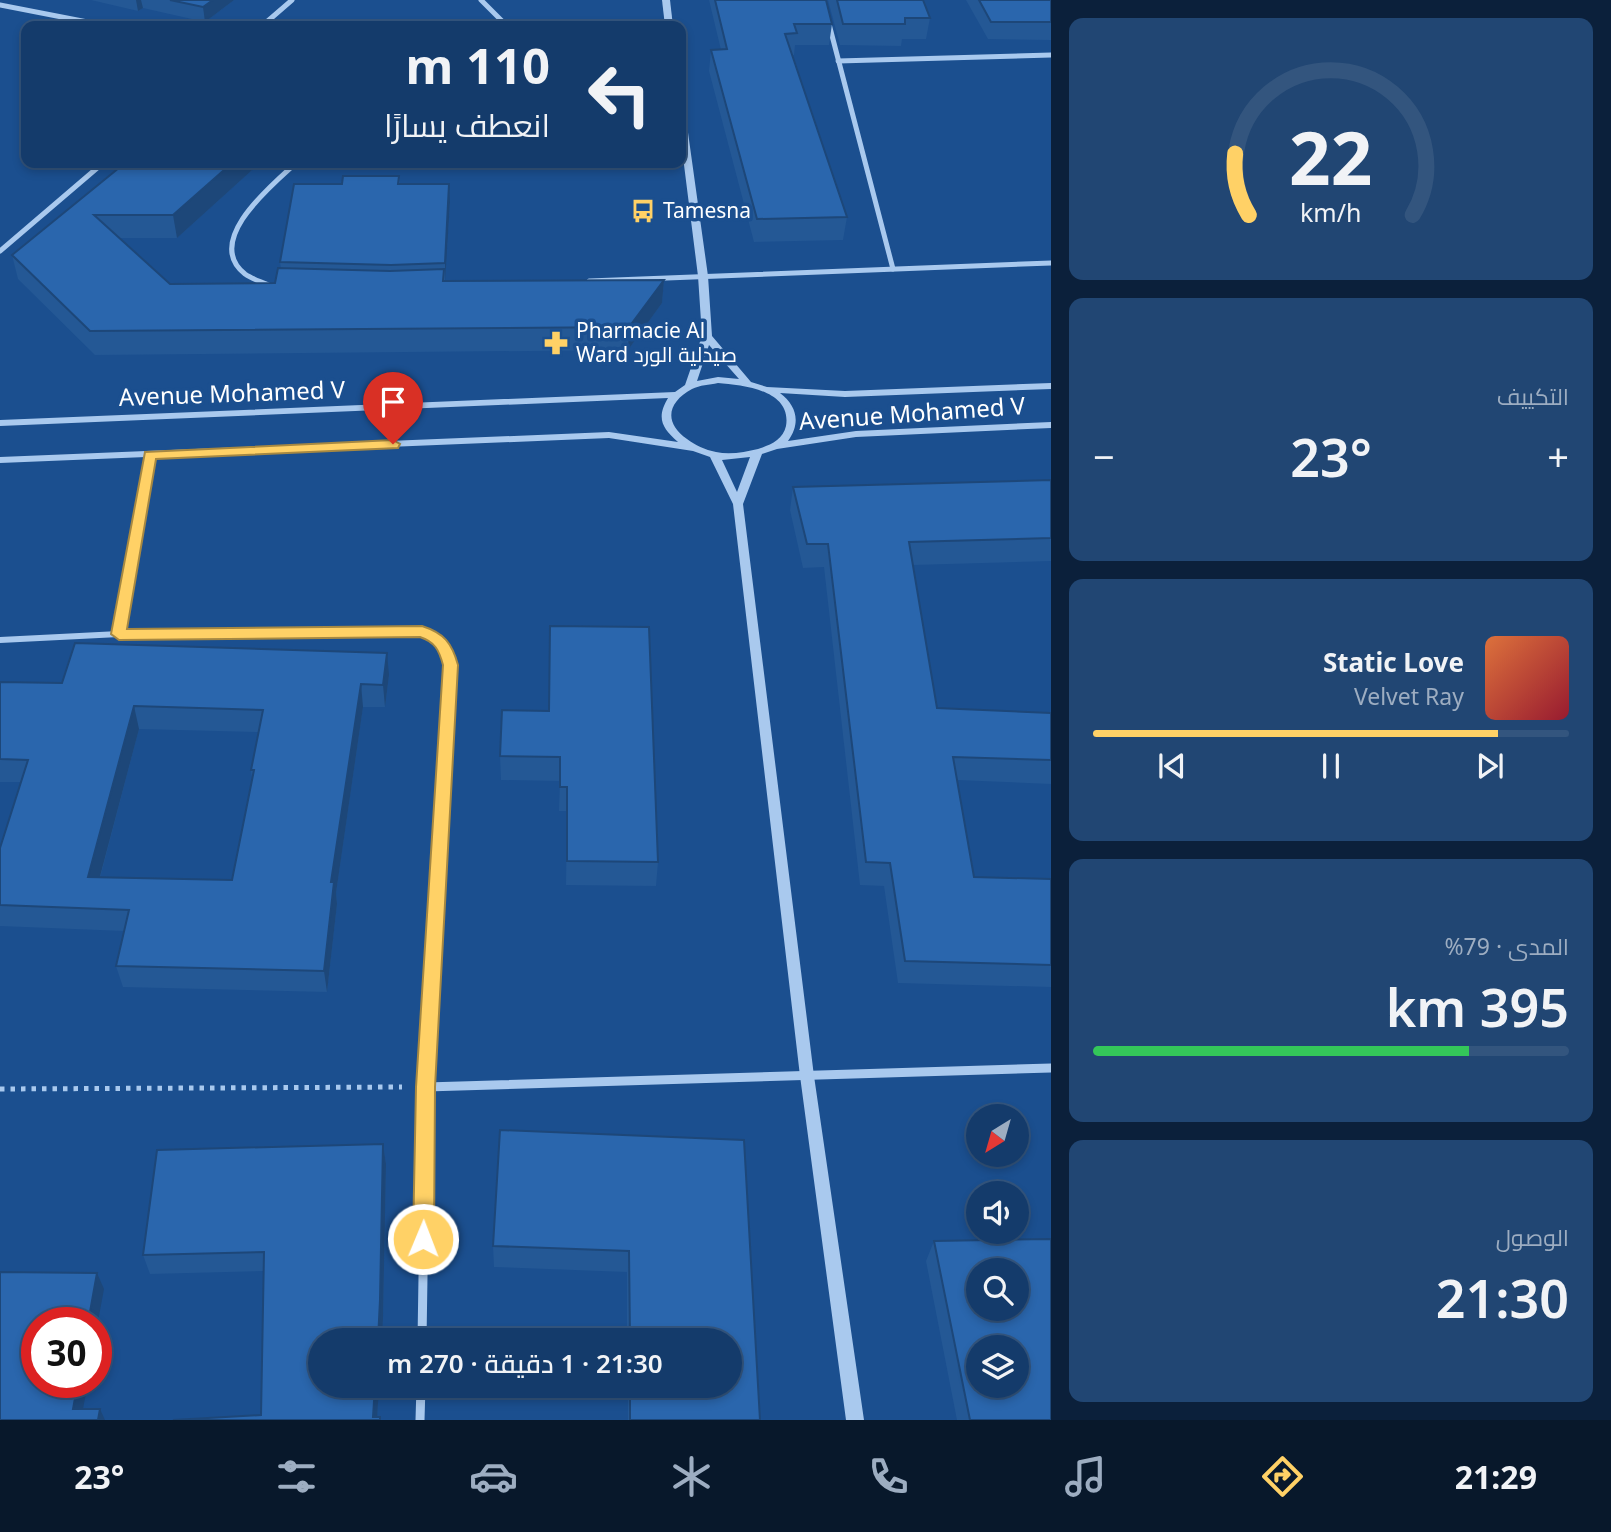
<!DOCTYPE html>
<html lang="ar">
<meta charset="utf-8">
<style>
body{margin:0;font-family:"Noto Sans",Cairo,sans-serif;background:#214673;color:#f1f3f6;direction:rtl;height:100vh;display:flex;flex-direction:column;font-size:26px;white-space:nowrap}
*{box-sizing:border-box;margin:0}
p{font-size:23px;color:#9dadc1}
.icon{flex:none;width:38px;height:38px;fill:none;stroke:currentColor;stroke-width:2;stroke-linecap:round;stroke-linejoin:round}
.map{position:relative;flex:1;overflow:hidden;direction:ltr}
.sheet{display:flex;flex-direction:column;gap:18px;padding:18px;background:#0b203b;width:560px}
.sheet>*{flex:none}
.hud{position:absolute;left:21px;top:21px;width:665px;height:147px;border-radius:14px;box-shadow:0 4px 10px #0003,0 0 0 2px #33557e;direction:rtl;background:#143b6b;color:#f1f3f6;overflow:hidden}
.needle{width:46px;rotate:217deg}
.fabs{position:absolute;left:966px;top:1104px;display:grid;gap:14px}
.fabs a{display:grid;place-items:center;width:63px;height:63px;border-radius:50%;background:#143b6b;box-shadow:0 4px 10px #0003,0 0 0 2px #33557e;font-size:35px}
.speed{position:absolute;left:21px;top:1307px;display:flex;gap:14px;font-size:35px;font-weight:700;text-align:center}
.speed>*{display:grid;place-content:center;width:91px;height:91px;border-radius:50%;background:#143b6b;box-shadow:0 4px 10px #0003,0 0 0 2px #33557e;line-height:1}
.speed .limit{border:10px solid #d22;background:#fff;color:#111}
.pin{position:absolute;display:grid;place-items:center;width:60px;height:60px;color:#fff;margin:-72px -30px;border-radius:50% 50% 50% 0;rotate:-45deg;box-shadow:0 0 7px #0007}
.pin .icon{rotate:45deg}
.me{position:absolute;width:77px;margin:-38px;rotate:1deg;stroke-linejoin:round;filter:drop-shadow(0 0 5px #0008)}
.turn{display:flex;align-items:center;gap:24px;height:147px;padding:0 21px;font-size:32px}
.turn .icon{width:91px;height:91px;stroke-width:2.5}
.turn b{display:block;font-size:49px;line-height:60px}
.big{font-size:52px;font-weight:600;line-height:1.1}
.sheet .tile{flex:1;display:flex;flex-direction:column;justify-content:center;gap:10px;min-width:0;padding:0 24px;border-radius:14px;background:#214673}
.sheet .dial{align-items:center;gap:0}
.dial svg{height:182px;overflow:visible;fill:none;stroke:#33557e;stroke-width:7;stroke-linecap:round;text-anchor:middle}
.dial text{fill:#f1f3f6;stroke:none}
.song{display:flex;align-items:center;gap:21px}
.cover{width:84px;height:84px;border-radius:10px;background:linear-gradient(135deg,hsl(20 70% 55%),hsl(350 70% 35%))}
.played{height:7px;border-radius:4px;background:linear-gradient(90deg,#ffd166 85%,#33557e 85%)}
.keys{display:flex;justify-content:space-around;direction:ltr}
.heat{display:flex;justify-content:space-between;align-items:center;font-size:38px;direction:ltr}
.charge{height:10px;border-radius:5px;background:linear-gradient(90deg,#34c759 79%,#33557e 0)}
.trip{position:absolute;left:308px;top:1328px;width:434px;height:70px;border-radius:35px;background:#143b6b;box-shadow:0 4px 10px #0003,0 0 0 2px #33557e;font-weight:600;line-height:70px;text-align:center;direction:rtl}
.tabs{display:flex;height:112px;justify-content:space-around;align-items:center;background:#08182b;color:#9dadc1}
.tabs .icon{width:49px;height:49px}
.tabs .current{color:#ffd166}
.tabs b{font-size:32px;color:#f1f3f6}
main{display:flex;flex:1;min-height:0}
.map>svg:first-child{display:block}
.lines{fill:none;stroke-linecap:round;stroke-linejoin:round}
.path{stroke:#a9c9ee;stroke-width:5;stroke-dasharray:4.5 6;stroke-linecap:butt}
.minor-far2{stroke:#a9c9ee;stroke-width:5}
.minor-far1{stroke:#a9c9ee;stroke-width:6}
.minor{stroke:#a9c9ee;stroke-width:9}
.tertiary{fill:#a9c9ee;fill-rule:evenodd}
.wall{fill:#245895;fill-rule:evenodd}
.shaded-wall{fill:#1d4779}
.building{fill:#2a66ad;stroke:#1d4779;stroke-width:2;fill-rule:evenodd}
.route{fill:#ffd166;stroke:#a68842;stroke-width:2}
.labels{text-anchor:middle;stroke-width:7;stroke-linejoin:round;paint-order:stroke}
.far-poi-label{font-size:21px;fill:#fff;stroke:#1b4f8f;text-anchor:start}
.street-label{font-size:24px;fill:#fff;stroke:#1b4f8f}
</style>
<main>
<section class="sheet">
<div class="tile dial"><svg viewBox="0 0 100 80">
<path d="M14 69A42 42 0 1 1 86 69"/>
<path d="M14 69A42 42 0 0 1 8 42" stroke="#ffd166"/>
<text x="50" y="56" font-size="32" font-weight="700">22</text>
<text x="50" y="72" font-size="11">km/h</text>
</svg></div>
<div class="tile"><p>التكييف</p>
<div class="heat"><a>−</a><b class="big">23°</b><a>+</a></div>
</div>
<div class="tile">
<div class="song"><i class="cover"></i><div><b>Static Love</b><p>Velvet Ray</p></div></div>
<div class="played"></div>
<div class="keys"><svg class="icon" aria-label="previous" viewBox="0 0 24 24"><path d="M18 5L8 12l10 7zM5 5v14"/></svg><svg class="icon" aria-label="pause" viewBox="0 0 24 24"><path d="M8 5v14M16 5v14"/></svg><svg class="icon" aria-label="next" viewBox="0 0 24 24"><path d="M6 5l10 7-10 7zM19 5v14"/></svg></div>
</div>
<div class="tile"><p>المدى · 79%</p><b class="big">395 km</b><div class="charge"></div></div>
<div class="tile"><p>الوصول</p><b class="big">21:30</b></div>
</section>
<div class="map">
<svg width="1051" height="1420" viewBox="0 0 1051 1420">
<rect width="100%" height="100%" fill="#1b4f8f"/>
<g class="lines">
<path class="path" d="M 0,1089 L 402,1087"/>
<g class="minor-far2">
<path d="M 481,0 L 507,26"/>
<path d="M 0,5 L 108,26"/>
<path d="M 829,24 L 893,269"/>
<path d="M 262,26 L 292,0"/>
<path d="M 838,61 L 1051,55"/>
<path d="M 0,251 L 103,163"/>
<path d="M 589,281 L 1051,263"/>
<path d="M 270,286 C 262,282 252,279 245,274 C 203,241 272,185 296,163"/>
</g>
<g class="minor-far1">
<path d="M 119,634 L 150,455"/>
<path d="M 0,640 L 119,634 L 422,632 C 438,638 445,648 450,665 L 442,813"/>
</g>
<g class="minor">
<path d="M 426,1087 L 1051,1068"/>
<path d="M 422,1340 L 426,1087 L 442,811"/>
<path d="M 420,1420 L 421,1386"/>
</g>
<g class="tertiary">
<path d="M 662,0 L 670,0 L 673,26 L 665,26 Z"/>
<path d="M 681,109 L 685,111 L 708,276 L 712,336 L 751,382 L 767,387 L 845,391 L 1051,383 L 1051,389 L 845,397 L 780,393 C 797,406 801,423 788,441 L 856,431 L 1051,422 L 1051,428 L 856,437 L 777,449 L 762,454 L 743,504 L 814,1076 L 864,1420 L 846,1420 L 800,1076 L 733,504 L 710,457 L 693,451 L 609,438 L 0,463 L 0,457 L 609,432 L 678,442 C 662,428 656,418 668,398 L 0,426 L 0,420 L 675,392 L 685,385 L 702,336 L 698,276 L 681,141 ZM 709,345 L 739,379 L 718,377 L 697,381 ZM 718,383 C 743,385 792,390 786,426 C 783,440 770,445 758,449 C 745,452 730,455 716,452 C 705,450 695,445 687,439 C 663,422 668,402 692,389 C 700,385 709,385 718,383 ZM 750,457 L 737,492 L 722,460 Z"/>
</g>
</g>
<g class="wall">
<path d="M 91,0 L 234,0 L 205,22 L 143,8 L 138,11 Z"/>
<path d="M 709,0 L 826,0 L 832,24 L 829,45 L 795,45 L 794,55 L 792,55 L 847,217 L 843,240 L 754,242 L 709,71 L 711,50 L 721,50 Z"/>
<path d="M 828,0 L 923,0 L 930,18 L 926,39 L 902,39 L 901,46 L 840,45 Z"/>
<path d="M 966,0 L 1051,0 L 1051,40 L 988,39 Z"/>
<path d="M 125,163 L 260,163 L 177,238 L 120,238 L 170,284 L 275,283 L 281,268 L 280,262 L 342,184 L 399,176 L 400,184 L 449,184 L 450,202 L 445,281 L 664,280 L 662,303 L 628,350 L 95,355 L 18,279 L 12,255 Z"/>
<path d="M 1051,480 L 1051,561 L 913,565 L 937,708 L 1051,713 L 1051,784 L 957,780 L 974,877 L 1051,879 L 1051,987 L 898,983 L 884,886 L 860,885 L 824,567 L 803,568 L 790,510 L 793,487 Z"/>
<path d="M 389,675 L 385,707 L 363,707 L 336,893 L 337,904 L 327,992 L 123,987 L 116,966 L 124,931 L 0,926 L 0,848 L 21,782 L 0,782 L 0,682 L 62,683 ZM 139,729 L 258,732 L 251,770 L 252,780 L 232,880 L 100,878 Z"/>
<path d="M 549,711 L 658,862 L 656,886 L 566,885 L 567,811 L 559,811 L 560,781 L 501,780 L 500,756 Z"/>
<path d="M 744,1140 L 760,1420 L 628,1420 L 628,1386 L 730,1386 L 730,1340 L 627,1340 L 627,1272 L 494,1267 L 493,1246 Z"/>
<path d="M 383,1144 L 386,1164 L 383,1318 L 377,1417 L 261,1415 L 264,1271 L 150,1274 L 143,1255 Z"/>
<path d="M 934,1241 L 1051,1420 L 957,1420 L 926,1261 Z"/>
</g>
<g class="shaded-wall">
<path d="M 136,0 L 141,0 L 143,8 L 138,11 Z"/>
<path d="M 213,0 L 234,0 L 205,22 L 203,7 Z"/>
<path d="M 232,163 L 260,163 L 177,238 L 173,215 Z"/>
<path d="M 449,184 L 450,202 L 445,282 L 445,263 Z"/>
<path d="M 664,280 L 662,303 L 628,350 L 629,327 Z"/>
<path d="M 387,653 L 389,675 L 385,707 L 383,685 Z"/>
<path d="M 361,684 L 363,707 L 336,893 L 337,904 L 327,992 L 324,971 L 331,882 Z"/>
<path d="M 134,706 L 139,729 L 94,899 L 88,877 Z"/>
<path d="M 383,1144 L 386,1164 L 383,1318 L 382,1340 L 378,1340 Z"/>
<path d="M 97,1273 L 104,1289 L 96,1332 L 96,1323 L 88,1323 Z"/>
<path d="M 78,1382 L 88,1382 L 81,1420 L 73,1409 Z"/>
<path d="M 375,1386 L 379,1386 L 377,1420 L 373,1417 Z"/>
<path d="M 100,1409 L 105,1420 L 98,1420 Z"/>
</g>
<g class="building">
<path d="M 170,0 L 213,0 L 203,7 Z"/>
<path d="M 715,0 L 826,0 L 832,24 L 794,24 L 797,33 L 785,34 L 847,217 L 757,219 L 711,50 L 727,49 Z"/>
<path d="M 837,0 L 923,0 L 930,18 L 905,18 L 905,24 L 843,24 Z"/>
<path d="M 979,0 L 1051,0 L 1051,22 L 991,22 Z"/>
<path d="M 125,163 L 232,163 L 173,215 L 94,215 L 170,284 L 275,283 L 278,268 L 390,271 L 444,269 L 443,281 L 664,280 L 629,327 L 90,331 L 12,255 Z"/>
<path d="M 343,176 L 399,176 L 398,184 L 449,184 L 445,263 L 391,265 L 280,262 L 294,184 L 342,184 Z"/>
<path d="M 1051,480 L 1051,538 L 909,542 L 937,708 L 1051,713 L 1051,760 L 953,757 L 974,877 L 1051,879 L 1051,965 L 905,961 L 890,863 L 866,862 L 828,544 L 807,544 L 793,487 Z"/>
<path d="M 550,626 L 649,627 L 658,862 L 567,861 L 567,787 L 560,787 L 560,757 L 500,756 L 502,710 L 549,711 Z"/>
<path d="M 75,643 L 387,653 L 383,685 L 361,684 L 331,882 L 334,882 L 324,971 L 116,966 L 129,910 L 0,905 L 0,848 L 28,760 L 0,759 L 0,682 L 62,683 ZM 134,706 L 263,710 L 251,770 L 254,770 L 232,880 L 88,877 Z"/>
<path d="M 500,1130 L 744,1140 L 760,1420 L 630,1420 L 630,1386 L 730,1386 L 730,1340 L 630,1340 L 629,1251 L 493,1246 Z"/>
<path d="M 383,1144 L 380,1300 L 378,1340 L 320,1340 L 320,1386 L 375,1386 L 373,1417 L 380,1417 L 380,1420 L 173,1420 L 261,1415 L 264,1252 L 143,1255 L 157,1150 Z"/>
<path d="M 1051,1239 L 1051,1420 L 970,1420 L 934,1241 ZM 978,1270 L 1017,1270 L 1017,1309 L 978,1309 ZM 978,1348 L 1017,1348 L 1017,1386 L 978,1386 Z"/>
<path d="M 0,1272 L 97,1273 L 88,1323 L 37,1323 L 37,1382 L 78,1382 L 73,1409 L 100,1409 L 98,1420 L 0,1420 Z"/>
</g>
<path class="route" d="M 393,440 L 400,444 L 398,448 L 156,459 L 127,629 L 422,626 C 444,633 452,643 458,665 L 435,1087 L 434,1239 L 431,1246 L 423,1249 L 416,1246 L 413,1239 L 416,1087 L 443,665 C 439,650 435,642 420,637 L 119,640 L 111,634 L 145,452 Z"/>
<defs>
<g id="bus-bare" transform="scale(1.89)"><path d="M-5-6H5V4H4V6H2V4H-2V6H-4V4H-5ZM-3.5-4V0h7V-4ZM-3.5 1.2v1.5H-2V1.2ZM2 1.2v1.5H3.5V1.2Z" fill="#ffd166" stroke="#1b4f8f" stroke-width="2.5" paint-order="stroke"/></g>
<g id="pharmacy-bare" transform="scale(1.89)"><path d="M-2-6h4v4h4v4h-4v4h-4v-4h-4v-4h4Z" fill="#ffd166" stroke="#1b4f8f" stroke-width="2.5" paint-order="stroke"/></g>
</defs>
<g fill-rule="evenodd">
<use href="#bus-bare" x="643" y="211"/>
<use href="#pharmacy-bare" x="556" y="343"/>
</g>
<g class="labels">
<g class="far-poi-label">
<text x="663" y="218">Tamesna</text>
<text x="576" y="338">Pharmacie Al<tspan x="576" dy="24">Ward صيدلية الورد</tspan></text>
</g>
<g class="street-label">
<text transform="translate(232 394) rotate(-2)" y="8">Avenue Mohamed V</text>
<text transform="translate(912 414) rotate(-4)" y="8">Avenue Mohamed V</text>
</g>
</g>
</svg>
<div class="fabs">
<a><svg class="needle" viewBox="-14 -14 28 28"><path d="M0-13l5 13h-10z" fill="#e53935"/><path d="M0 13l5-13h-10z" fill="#9dadc1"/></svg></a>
<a><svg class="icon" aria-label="sound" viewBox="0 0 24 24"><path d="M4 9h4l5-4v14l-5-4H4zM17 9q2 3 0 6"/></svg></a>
<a><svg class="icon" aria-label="search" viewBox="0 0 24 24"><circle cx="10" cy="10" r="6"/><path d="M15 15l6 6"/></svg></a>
<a><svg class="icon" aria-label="layers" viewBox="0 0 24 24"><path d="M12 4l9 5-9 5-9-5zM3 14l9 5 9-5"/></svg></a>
</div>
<div class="speed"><div class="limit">30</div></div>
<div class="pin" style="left:393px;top:444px;background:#d93025"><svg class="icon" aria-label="arrive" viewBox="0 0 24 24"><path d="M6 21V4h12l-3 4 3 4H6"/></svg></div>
<svg class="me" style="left:423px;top:1239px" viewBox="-20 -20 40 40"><circle r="17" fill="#ffd166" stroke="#fff" stroke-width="3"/><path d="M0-11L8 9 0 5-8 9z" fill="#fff"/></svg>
<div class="trip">21:30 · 1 دقيقة · 270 m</div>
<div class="hud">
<div class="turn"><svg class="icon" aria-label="left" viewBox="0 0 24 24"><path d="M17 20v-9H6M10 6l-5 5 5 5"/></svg><div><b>110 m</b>انعطف يسارًا</div></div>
</div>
</div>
</main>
<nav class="tabs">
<b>21:29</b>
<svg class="icon current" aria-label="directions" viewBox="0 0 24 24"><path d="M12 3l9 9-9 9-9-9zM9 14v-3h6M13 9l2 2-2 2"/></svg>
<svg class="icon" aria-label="music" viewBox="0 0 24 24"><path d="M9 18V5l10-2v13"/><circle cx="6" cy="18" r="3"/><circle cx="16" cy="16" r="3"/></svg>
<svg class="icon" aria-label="phone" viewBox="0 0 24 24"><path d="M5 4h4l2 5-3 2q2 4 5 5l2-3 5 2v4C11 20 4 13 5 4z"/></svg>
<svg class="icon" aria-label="climate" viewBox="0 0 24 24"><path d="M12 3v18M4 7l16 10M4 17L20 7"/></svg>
<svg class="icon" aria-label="car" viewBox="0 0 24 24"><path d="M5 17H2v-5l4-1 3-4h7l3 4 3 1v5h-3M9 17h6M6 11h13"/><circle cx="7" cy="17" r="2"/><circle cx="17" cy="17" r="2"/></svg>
<svg class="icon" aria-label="filters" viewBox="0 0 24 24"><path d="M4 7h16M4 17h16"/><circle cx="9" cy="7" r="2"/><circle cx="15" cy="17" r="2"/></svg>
<b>23°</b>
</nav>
